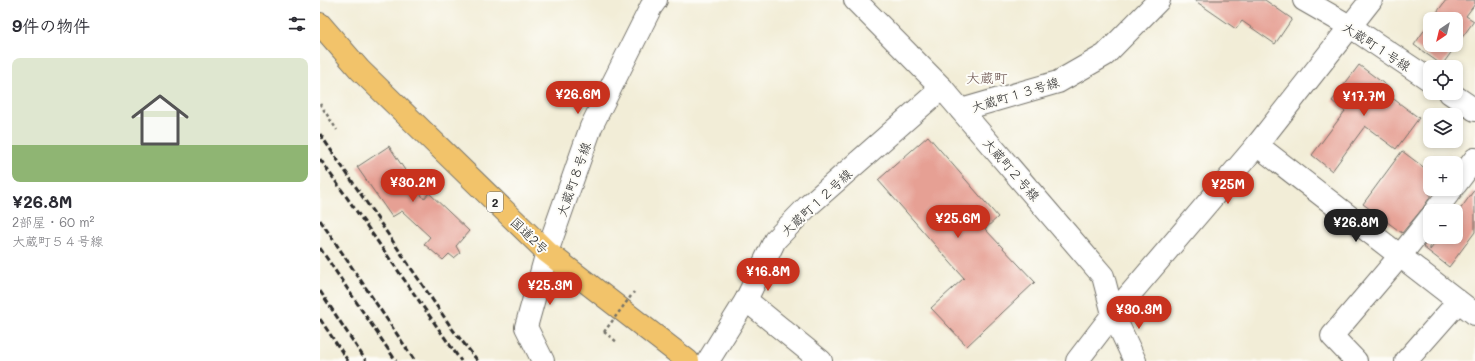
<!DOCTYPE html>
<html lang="ja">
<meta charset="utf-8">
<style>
body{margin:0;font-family:Mali,"Klee One",sans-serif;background:#f7f7f7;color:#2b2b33;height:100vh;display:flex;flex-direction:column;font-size:15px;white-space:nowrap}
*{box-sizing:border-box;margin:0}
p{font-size:13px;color:#7c7c81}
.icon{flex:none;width:22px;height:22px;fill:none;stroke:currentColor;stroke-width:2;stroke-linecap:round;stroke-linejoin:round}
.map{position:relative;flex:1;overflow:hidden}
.panel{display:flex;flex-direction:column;background:#fff;width:320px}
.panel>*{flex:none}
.needle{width:26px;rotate:215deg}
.tools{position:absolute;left:1103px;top:12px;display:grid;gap:8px}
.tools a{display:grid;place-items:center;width:40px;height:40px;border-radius:8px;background:#fff;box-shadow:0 2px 6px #0003;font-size:20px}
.price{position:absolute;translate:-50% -34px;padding:0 9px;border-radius:14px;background:#c8321e;color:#fff;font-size:13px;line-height:26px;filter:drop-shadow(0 1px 2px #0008)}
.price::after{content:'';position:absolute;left:50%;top:24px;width:12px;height:9px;margin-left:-6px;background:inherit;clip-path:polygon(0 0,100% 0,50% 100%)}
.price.selected{background:#222;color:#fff}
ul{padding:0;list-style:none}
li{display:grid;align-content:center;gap:8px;height:212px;padding:0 12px}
li span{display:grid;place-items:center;height:124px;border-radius:8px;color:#555}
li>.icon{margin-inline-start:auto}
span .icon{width:72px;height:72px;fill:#fffc;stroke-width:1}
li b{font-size:17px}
h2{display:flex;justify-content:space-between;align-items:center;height:48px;padding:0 12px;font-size:17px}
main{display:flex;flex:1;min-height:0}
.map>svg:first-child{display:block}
</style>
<main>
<section class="panel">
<h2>9件の物件<svg class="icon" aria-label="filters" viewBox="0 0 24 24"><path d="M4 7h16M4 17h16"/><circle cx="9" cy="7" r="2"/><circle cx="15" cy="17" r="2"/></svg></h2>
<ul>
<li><span style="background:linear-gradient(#dfe7d0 70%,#8fb573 0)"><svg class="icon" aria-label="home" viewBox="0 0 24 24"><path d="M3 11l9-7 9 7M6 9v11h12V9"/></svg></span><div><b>¥26.8M</b><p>2部屋 · 60 m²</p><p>大蔵町５４号線</p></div></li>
</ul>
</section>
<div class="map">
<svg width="1155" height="361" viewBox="0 0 1155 361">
<rect width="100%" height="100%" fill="#fdfcf7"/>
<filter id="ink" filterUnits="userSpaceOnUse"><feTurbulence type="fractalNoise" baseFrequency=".025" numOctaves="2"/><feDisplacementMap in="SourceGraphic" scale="8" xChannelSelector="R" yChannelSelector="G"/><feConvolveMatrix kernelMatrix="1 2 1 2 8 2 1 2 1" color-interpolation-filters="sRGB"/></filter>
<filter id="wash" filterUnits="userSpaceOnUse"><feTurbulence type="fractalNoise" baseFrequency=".012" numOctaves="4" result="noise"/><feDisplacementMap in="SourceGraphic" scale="16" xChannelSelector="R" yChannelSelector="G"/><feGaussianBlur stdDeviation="0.9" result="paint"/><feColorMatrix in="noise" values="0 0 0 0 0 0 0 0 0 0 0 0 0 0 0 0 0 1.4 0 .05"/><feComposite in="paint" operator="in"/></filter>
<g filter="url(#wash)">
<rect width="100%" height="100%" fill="#f2edd7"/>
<g id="blocks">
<g fill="#e6a094">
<path d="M874 0H945L972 19 955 44 922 21 916 29Z"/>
<path d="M1126 0H1155V4L1146 16 1154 21 1122 65 1094 45 1110 22V45H1136V19H1112Z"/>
<path d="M1039 65 1071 89 1067 94 1099 118 1076 149 1045 126 1012 171 992 155 1025 111 1012 101Z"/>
<path d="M608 136 678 217 665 229 715 282 647 346 611 308 644 278 558 180Z"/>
<path d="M69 146 104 199 109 193 149 231 136 246 140 253 134 258 129 254 123 260 104 244 110 237 82 211 72 217 37 167Z"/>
<path d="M1082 151 1110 172V197L1103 208 1082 233 1043 204Z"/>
<path d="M1155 189V232L1129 267 1103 247 1110 238V250L1120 237H1136V215Z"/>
</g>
</g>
</g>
<g filter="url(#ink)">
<use href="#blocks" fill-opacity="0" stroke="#716f67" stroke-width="1"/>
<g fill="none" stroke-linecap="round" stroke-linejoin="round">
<defs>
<g id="minor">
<path d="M535 0 622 88 783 276 793 314 815 361"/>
<path d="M984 0 1031 27 1110 80"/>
<path d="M1130 93 1155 110"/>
<path d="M641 110 738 82 785 55 839 0"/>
<path d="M937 145 1155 314"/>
<path d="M1136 184 1155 159"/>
<path d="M1115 211 1132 189"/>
<path d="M426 300 501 361"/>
<path d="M223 361 206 327 227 252 271 127 331 7 336 0"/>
<path d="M388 361 426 300 455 240 488 206 622 88"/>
<path d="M757 361 793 314 937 145 1051 0"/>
<path d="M1036 361 1012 336 1080 256 1110 218"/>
<path d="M1086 361 1138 302"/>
</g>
<path id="highway" d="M0 24 40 70 227 252 368 361"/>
</defs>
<use href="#minor" stroke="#716f67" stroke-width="24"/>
<use href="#highway" stroke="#716f67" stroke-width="24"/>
<g stroke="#716f67" stroke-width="2.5" stroke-dasharray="3 3" stroke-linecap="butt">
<path d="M0 104 17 130"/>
<path d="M284 332 297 342"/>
</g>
<use href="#minor" stroke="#fff" stroke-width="22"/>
<use href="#highway" stroke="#f2c36a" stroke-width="22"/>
<g stroke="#2b2b2b" stroke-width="3" stroke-dasharray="6 3" stroke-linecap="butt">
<path d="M0 134 133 330 158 361"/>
<path d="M0 159 141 361"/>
<path d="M0 220 95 361"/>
<path d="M0 248 76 361"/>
<path d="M0 291 46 361"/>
<path d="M0 319 28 361"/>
</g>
<path stroke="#716f67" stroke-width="2.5" stroke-dasharray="3 3" stroke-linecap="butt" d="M284 332 314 292"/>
</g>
</g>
<g text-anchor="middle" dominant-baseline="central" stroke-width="4" stroke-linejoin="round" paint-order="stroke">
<rect fill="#fdfcf7" stroke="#6a6a68" stroke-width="1" x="167" y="192" width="16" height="20" rx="3"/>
<g font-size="12" font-weight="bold" fill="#2b2b2b">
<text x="175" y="202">2</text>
</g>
<g font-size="13" fill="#2b2b2b" stroke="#fdfcf7">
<text transform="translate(1057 46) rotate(33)">大蔵町１号線</text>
<text transform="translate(695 94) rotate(-17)">大蔵町１３号線</text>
<text transform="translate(692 169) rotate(49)">大蔵町２号線</text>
<text transform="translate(253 179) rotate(-71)">大蔵町８号線</text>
<text transform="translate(496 202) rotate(-43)">大蔵町１２号線</text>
<text transform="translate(210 235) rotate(44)">国道2号</text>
</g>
<g font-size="14" fill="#6c5450" stroke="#fdfcf7">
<text x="667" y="77">大蔵町</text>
</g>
</g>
</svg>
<div class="tools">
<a><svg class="needle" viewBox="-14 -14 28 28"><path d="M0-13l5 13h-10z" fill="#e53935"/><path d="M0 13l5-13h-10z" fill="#7c7c81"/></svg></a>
<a><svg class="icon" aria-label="locate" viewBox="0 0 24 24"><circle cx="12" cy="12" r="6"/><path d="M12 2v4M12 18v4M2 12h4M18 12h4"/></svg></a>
<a><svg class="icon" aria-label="layers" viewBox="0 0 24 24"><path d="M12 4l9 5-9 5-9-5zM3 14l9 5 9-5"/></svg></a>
<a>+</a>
<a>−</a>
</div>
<b class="price" style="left:258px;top:115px">¥26.6M</b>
<b class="price" style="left:1044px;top:117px">¥17.7M</b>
<b class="price" style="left:93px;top:203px">¥30.2M</b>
<b class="price" style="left:908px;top:205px">¥25M</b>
<b class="price" style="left:638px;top:239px">¥25.6M</b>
<b class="price selected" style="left:1036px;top:243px">¥26.8M</b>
<b class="price" style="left:448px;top:292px">¥16.8M</b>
<b class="price" style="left:230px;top:306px">¥25.3M</b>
<b class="price" style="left:819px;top:330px">¥30.3M</b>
</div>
</main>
